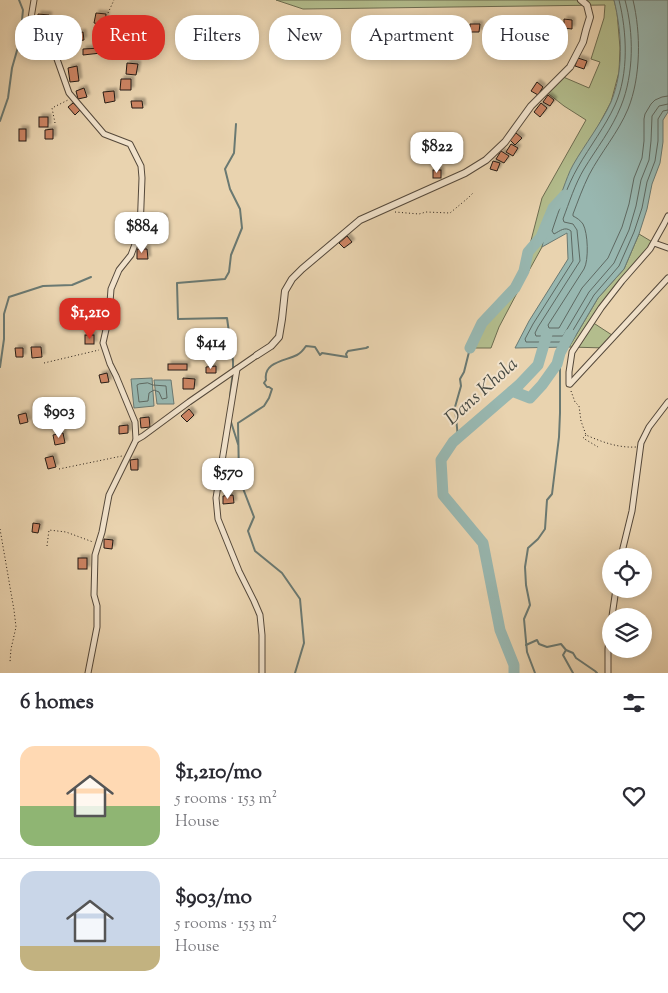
<!DOCTYPE html>
<meta charset="utf-8">
<style>
body{margin:0;font-family:"Sorts Mill Goudy",serif;background:#f2f2f3;color:#2b2b33;height:100vh;display:flex;flex-direction:column;font-size:19px;white-space:nowrap}
*{box-sizing:border-box;margin:0}
p{font-size:16px;color:#7c7c81}
.icon{flex:none;width:28px;height:28px;fill:none;stroke:currentColor;stroke-width:2;stroke-linecap:round;stroke-linejoin:round}
.map{position:relative;height:673px;overflow:hidden}
.side{display:flex;flex-direction:column;background:#fff;flex:1}
.side>*{flex:none}
.top-card{position:absolute;left:15px;top:15px;width:639px;height:45px;display:flex;gap:10px}
.tools{position:absolute;left:602px;top:548px;display:grid;gap:10px}
.tools a{display:grid;place-items:center;width:50px;height:50px;border-radius:50%;background:#fff;box-shadow:0 2px 8px #0003;font-size:25px}
.price{position:absolute;translate:-50% -42px;padding:0 11px;border-radius:10px;background:#fff;color:#222;font-size:16px;line-height:32px;filter:drop-shadow(0 1px 2px #0008)}
.price::after{content:'';position:absolute;left:50%;top:30px;width:15px;height:11px;margin-left:-8px;background:inherit;clip-path:polygon(0 0,100% 0,50% 100%)}
.price.current{background:#d93025;color:#fff}
ul{padding:0;list-style:none}
li{display:flex;align-items:center;gap:15px;height:125px;padding:0 20px}
li+li{border-top:1px solid #e1e1e2}
li span{display:grid;place-items:center;flex:none;width:140px;height:100px;border-radius:15px;color:#555}
li>.icon{margin-inline-start:auto}
span .icon{width:60px;height:60px;fill:#fffc;stroke-width:1}
li b{font-size:21px}
h2{display:flex;justify-content:space-between;align-items:center;height:60px;padding:0 20px;font-size:21px}
.pill{padding:0 18px;border-radius:20px;background:#fff;box-shadow:0 2px 8px #0003;font-size:18px;line-height:45px}
.pill.current{background:#d93025;color:#fff}
.map>svg:first-child{display:block}
</style>
<div class="map">
<svg width="668" height="673" viewBox="0 0 668 673">
<defs>
<filter id="shadow"><feDropShadow dx="3" dy="-3" stdDeviation="1" flood-color="#0004"/></filter>
</defs>
<rect width="100%" height="100%" fill="#e9d3af"/>
<filter id="stains"><feTurbulence type="fractalNoise" baseFrequency=".004" numOctaves="4"/><feColorMatrix values="0 0 0 0 .2 0 0 0 0 .09 0 0 0 0 .02 0 0 0 .5 -.17"/></filter>
<radialGradient id="worn" r=".72"><stop offset=".6" stop-color="#630" stop-opacity="0"/><stop offset="1" stop-color="#630" stop-opacity=".3"/></radialGradient>
<g fill="#b3bd8d" stroke="#6c6c50">
<path d="M276 0H614L617 12 620 48 619 72 611 102 555 207 545 237 542 247 526 276 499 327 491 348H470L482 323 515 288 524 271 528 252 542 198 586 120 564 106 545 91 561 76 589 88 600 62 591 59 604 18 605 5 303 9Z"/>
<path d="M639 234 654 243 592 322 615 337 606 348 569 347 598 298 624 269Z"/>
</g>
<g fill="#98b7b0" stroke="#6a7972">
<path d="M614 0H668V112L663 120V142L660 163 652 184 647 209 639 234 624 269 598 298 569 347 515 348 529 321 568 259 567 233 542 247C546 227 555 208 563 189 566 181 569 172 573 165 585 144 601 124 611 102 624 70 622 33 614 0Z"/>
<path d="M152 378 154 406 134 408 131 379Z"/>
<path d="M154 380H171L174 404H157Z"/>
</g>
<g fill="none" stroke-linecap="round" stroke-linejoin="round">
<g stroke="#5e6962" stroke-width="1">
<path d="M619 0C627 32 629 74 615 105 605 127 590 146 578 167 567 186 559 210 552 231L554 234C560 231 565 226 571 231L573 261 533 324 525 339 526 342H566L594 295 619 266 634 232 642 208 647 182 655 161 658 141V119L663 111 668 110"/>
<path d="M625 0C634 33 634 74 621 106 612 129 596 149 584 169 575 184 569 203 563 219L564 222 573 224 577 230 580 261 538 327 535 333 536 336H563L589 292 614 263 629 230 636 206 641 180 649 160 651 141 652 116 659 106 668 104"/>
<path d="M633 0C641 33 641 77 628 109 618 133 601 152 589 175 583 187 578 201 573 214V216C577 218 580 220 583 224 588 233 589 260 584 269L548 325 549 328H559L582 288 608 258 622 227 629 204 634 178 642 158 644 141V119L645 114 651 104 655 100 662 97 668 96"/>
<path d="M148 383 153 385 166 386 167 398 162 399 159 392 154 390 149 393 148 401 139 402 137 385 139 384Z"/>
</g>
<g stroke="#6a7972" stroke-width="2">
<path d="M0 121 8 98 12 68 20 40 23 10 19 0"/>
<path d="M0 367 4 339V314L9 297 43 286 72 285 91 277"/>
<path d="M230 396 233 371V361L227 318 178 319 177 283 225 279 229 272 231 255 242 228 240 209 230 189 225 169 234 153 236 124"/>
<path d="M231 422 238 444"/>
<path d="M458 438 455 407 461 386 460 379 464 372 470 348"/>
<path d="M526 645 537 640 539 644 547 647 561 644 566 650 563 655 573 673"/>
<path d="M566 650 573 653 576 658 595 671 597 673"/>
<path d="M295 673 304 643 300 599 282 573 255 551 248 531 254 517 239 478 238 423 264 406 269 398 272 389 269 387H267L264 383 266 380C263 362 285 361 297 355 301 353 304 349 306 346L315 347 320 355 322 353 347 357 346 354 348 351 366 348 368 347"/>
<path d="M535 673 527 652 524 619 530 605 526 585 525 567 528 548 538 539 545 529 547 500 552 494 559 437 560 413V353"/>
</g>
<g stroke="#98b7b0" stroke-width="11">
<path d="M470 348 482 323 515 288 524 271 528 252 541 237 553 208 565 195"/>
<path d="M512 391 530 398 542 385 557 364 560 353 570 334"/>
<path d="M514 673V665L500 630 483 543 443 495 441 460 453 442 519 385 538 365 547 334"/>
</g>
</g>
<g fill="#cc8463" stroke="#241b14" filter="url(#shadow)">
<path d="M96 13 106 14 105 25 94 23Z"/>
<path d="M38 14 49 15 47 26 37 25Z"/>
<path d="M564 19 572 20V29L564 28Z"/>
<path d="M409 20H424L423 29 408 28Z"/>
<rect x="488" y="22" width="11" height="7"/>
<path d="M470 24H480L479 32H470Z"/>
<path d="M83 32 84 40 69 42 68 35Z"/>
<path d="M110 36 111 52H102L101 37Z"/>
<path d="M62 43 64 56 59 58 56 44Z"/>
<path d="M101 48V53L83 55V49Z"/>
<path d="M578 58 587 61 584 69 575 66Z"/>
<path d="M127 63 138 64 136 75 126 74Z"/>
<path d="M77 66 79 81 70 82 68 68Z"/>
<path d="M121 79H131V90H120Z"/>
<path d="M537 82 543 87 538 95 531 91Z"/>
<path d="M84 88 87 97 78 99 76 91Z"/>
<path d="M114 91 115 101 105 103 103 92Z"/>
<path d="M548 95 554 100 550 106 543 102Z"/>
<path d="M131 101H142L143 108H132Z"/>
<path d="M73 103 80 110 75 115 68 107Z"/>
<path d="M541 103 547 108 540 117 534 112Z"/>
<rect x="39" y="117" width="9" height="10"/>
<rect x="19" y="129" width="7" height="12"/>
<path d="M53 129V139H45V130Z"/>
<path d="M516 133 522 138 515 145 510 140Z"/>
<path d="M511 144 518 148 513 156 506 152Z"/>
<path d="M501 151 509 156 504 163 496 159Z"/>
<path d="M493 161 500 163 497 171 490 169Z"/>
<rect x="433" y="170" width="8" height="8"/>
<path d="M147 216 164 217V224H156V234H146Z"/>
<path d="M347 236 352 242 344 248 339 243Z"/>
<path d="M137 249H147L148 259H137Z"/>
<rect x="89" y="304" width="9" height="9"/>
<rect x="85" y="335" width="9" height="9"/>
<path d="M31 347H41L42 357 32 358Z"/>
<path d="M15 348H23V357H16Z"/>
<rect x="168" y="364" width="19" height="6"/>
<path d="M216 366V373H206V367Z"/>
<path d="M107 373 109 382 101 383 99 375Z"/>
<path d="M183 378 195 379 194 389H183Z"/>
<path d="M189 409 194 415 187 422 181 416Z"/>
<path d="M26 413 28 422 20 424 18 415Z"/>
<path d="M149 417 150 427 141 428 140 418Z"/>
<path d="M128 425V433L119 434V426Z"/>
<path d="M63 433 65 443 55 445 53 435Z"/>
<path d="M53 456 56 467 48 469 45 458Z"/>
<path d="M138 459V470H131L130 460Z"/>
<path d="M233 495 234 503 223 504V496Z"/>
<path d="M33 523 40 524 38 533 32 532Z"/>
<path d="M104 539 113 540 112 549 104 548Z"/>
<rect x="78" y="558" width="9" height="11"/>
</g>
<g fill="none" stroke-linecap="round" stroke-linejoin="round">
<defs>
<g id="minor">
<path d="M34 0 31 18 52 45 69 93 104 134 130 144 141 166 142 178 140 231 131 255 119 270 111 289 109 316 103 343 110 364 116 376 135 422 136 440"/>
<path d="M654 243 668 248"/>
<path d="M237 369 216 498 218 519 239 571 254 601 260 615 262 635V673"/>
<path d="M569 384V372L572 352 601 308 622 281 650 249 664 224 668 216"/>
<path d="M570 384 668 278"/>
<path d="M621 556 632 511 641 443 649 427 668 402"/>
<path d="M612 616 616 589"/>
<path d="M88 673 97 627V606L94 595 95 555 102 532 109 495 136 440 143 436 189 402 257 355"/>
<path d="M608 673V649L611 623"/>
</g>
<path id="tertiary" d="M257 355 271 346 279 337 282 319 285 291 292 279 302 269 360 220 465 173 486 160 505 142 531 106 570 67 583 42 586 30 590 17 587 5 581 0"/>
</defs>
<use href="#minor" stroke="#55493b" stroke-width="7"/>
<use href="#tertiary" stroke="#55493b" stroke-width="8"/>
<g stroke="#241b14" stroke-width="1" stroke-dasharray="1 2.5" stroke-linecap="butt">
<path d="M108 13 114 0"/>
<path d="M55 123 52 108 68 100"/>
<path d="M395 212 419 214 426 212 450 213 468 198 473 193"/>
<path d="M44 363 99 350"/>
<path d="M571 391 575 402 579 406 581 421 586 435C602 442 618 448 636 447"/>
<path d="M586 435 583 438 598 447"/>
<path d="M59 469 122 456"/>
<path d="M0 529 14 610 16 627 11 649 10 662"/>
<path d="M47 546 49 530 66 532 93 542"/>
</g>
<use href="#minor" stroke="#f1e2cb" stroke-width="5"/>
<use href="#tertiary" stroke="#f1e2cb" stroke-width="6"/>
</g>
<g text-anchor="middle" dominant-baseline="central" stroke-width="4" stroke-linejoin="round" paint-order="stroke">
<g font-size="19" font-style="italic" fill="#474a43" stroke="#f1e2cb">
<text transform="translate(482 392) rotate(-42)">Dans Khola</text>
</g>
</g>
<rect width="100%" height="100%" filter="url(#stains)"/>
<rect width="100%" height="100%" fill="url(#worn)"/>
</svg>
<div class="tools">
<a><svg class="icon" aria-label="locate" viewBox="0 0 24 24"><circle cx="12" cy="12" r="6"/><path d="M12 2v4M12 18v4M2 12h4M18 12h4"/></svg></a>
<a><svg class="icon" aria-label="layers" viewBox="0 0 24 24"><path d="M12 4l9 5-9 5-9-5zM3 14l9 5 9-5"/></svg></a>
</div>
<b class="price" style="left:437px;top:174px">$822</b>
<b class="price" style="left:142px;top:254px">$884</b>
<b class="price current" style="left:90px;top:340px">$1,210</b>
<b class="price" style="left:211px;top:370px">$414</b>
<b class="price" style="left:59px;top:439px">$903</b>
<b class="price" style="left:228px;top:500px">$570</b>
<div class="top-card">
<a class="pill">Buy</a>
<a class="pill current">Rent</a>
<a class="pill">Filters</a>
<a class="pill">New</a>
<a class="pill">Apartment</a>
<a class="pill">House</a>
</div>
</div>
<section class="side">
<h2>6 homes<svg class="icon" aria-label="filters" viewBox="0 0 24 24"><path d="M4 7h16M4 17h16"/><circle cx="9" cy="7" r="2"/><circle cx="15" cy="17" r="2"/></svg></h2>
<ul>
<li><span style="background:linear-gradient(#ffd9b3 60%,#8fb573 0)"><svg class="icon" aria-label="home" viewBox="0 0 24 24"><path d="M3 11l9-7 9 7M6 9v11h12V9"/></svg></span><div><b>$1,210/mo</b><p>5 rooms · 153 m²</p><p>House</p></div><svg class="icon" aria-label="heart" viewBox="0 0 24 24"><path d="M12 20l-8-8c-3-5 5-10 8-4 3-6 11-1 8 4z"/></svg></li>
<li><span style="background:linear-gradient(#c9d6e8 75%,#c2b280 0)"><svg class="icon" aria-label="home" viewBox="0 0 24 24"><path d="M3 11l9-7 9 7M6 9v11h12V9"/></svg></span><div><b>$903/mo</b><p>5 rooms · 153 m²</p><p>House</p></div><svg class="icon" aria-label="heart" viewBox="0 0 24 24"><path d="M12 20l-8-8c-3-5 5-10 8-4 3-6 11-1 8 4z"/></svg></li>
</ul>
</section>
